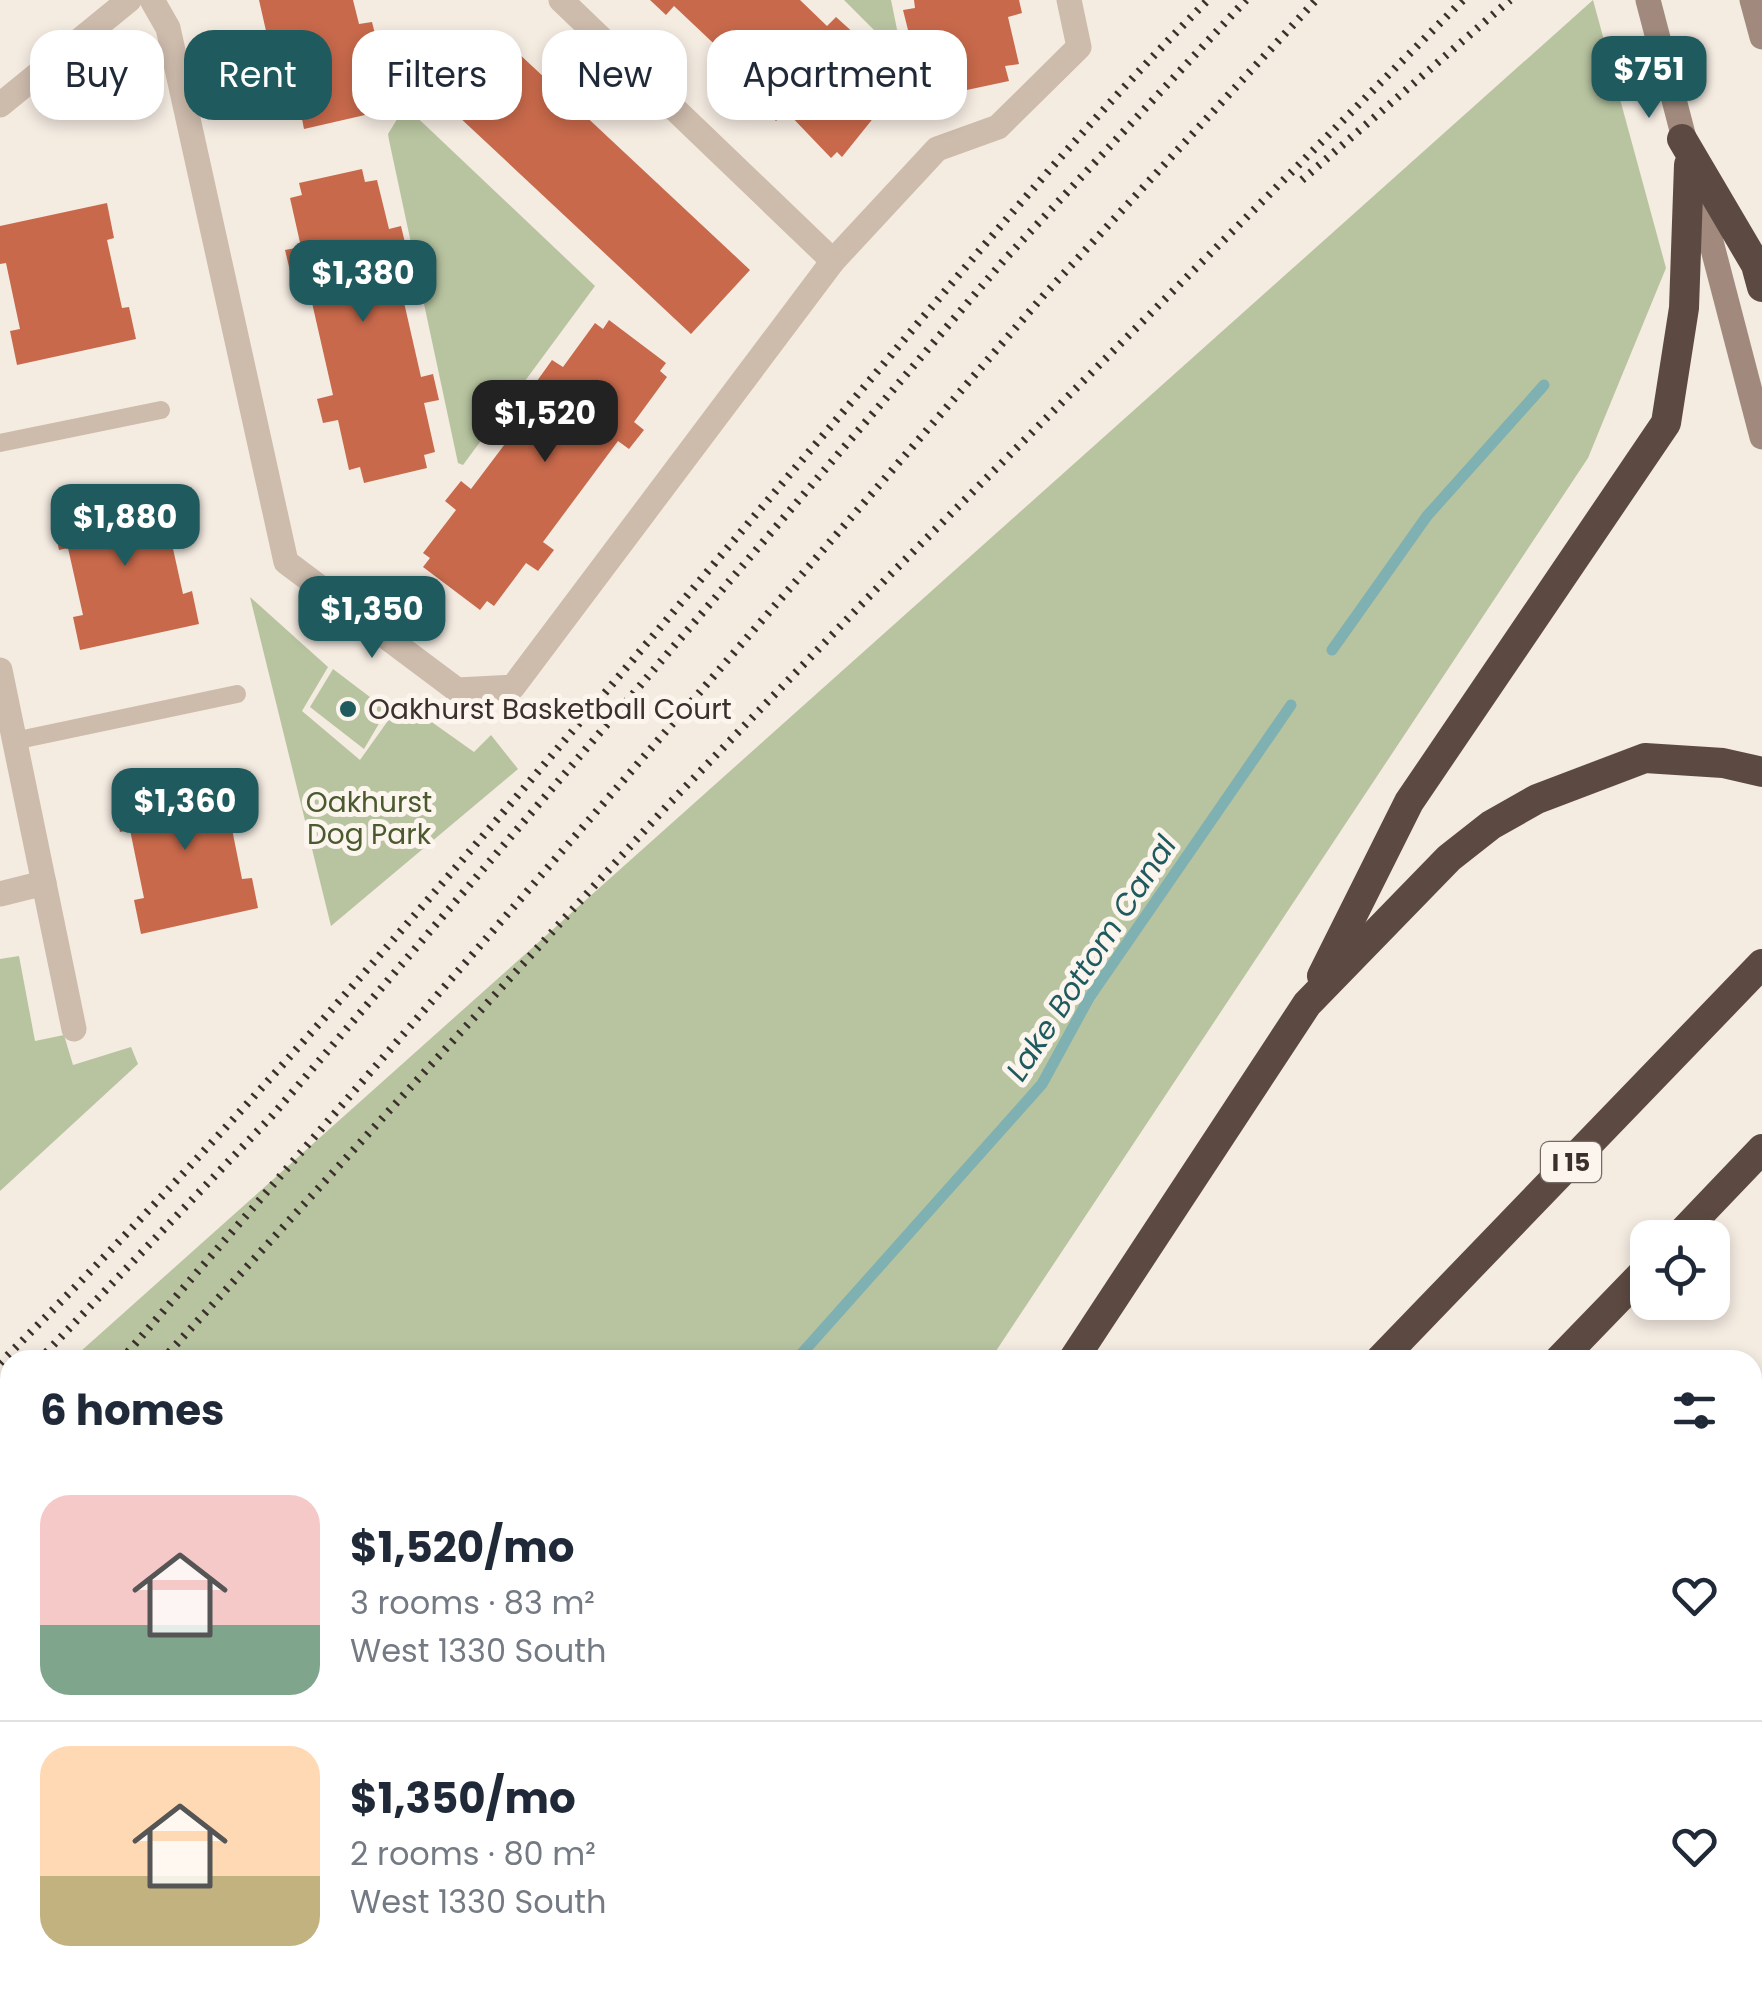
<!DOCTYPE html>
<meta charset="utf-8">
<style>
body{margin:0;font-family:Poppins,sans-serif;background:#f2f2f3;color:#1f2937;height:100vh;display:flex;flex-direction:column;font-size:38px;white-space:nowrap}
*{box-sizing:border-box;margin:0}
p{font-size:32px;color:#747a83}
.icon{flex:none;width:55px;height:55px;fill:none;stroke:currentColor;stroke-width:2;stroke-linecap:round;stroke-linejoin:round}
.map{position:relative;flex:1;overflow:hidden}
.side{position:absolute;left:0px;top:1350px;width:1762px;height:642px;display:flex;flex-direction:column;background:#fff;border-radius:30px 30px 0 0;box-shadow:0 5px 15px #0003}
.side>*{flex:none}
.banner{position:absolute;left:30px;top:30px;width:1000px;height:90px;display:flex;gap:20px}
.tools{position:absolute;left:1630px;top:1220px;display:grid;gap:20px}
.tools a{display:grid;place-items:center;width:100px;height:100px;border-radius:20px;background:#fff;box-shadow:0 5px 15px #0003;font-size:50px}
.price{position:absolute;translate:-50% -85px;padding:0 22px;border-radius:20px;background:#1f5a5e;color:#fff;font-size:32px;line-height:65px;filter:drop-shadow(0 2px 5px #0008)}
.price::after{content:'';position:absolute;left:50%;top:60px;width:30px;height:22px;margin-left:-15px;background:inherit;clip-path:polygon(0 0,100% 0,50% 100%)}
.price.current{background:#222;color:#fff}
ul{padding:0;list-style:none}
li{display:flex;align-items:center;gap:30px;height:250px;padding:0 40px}
li+li{border-top:2px solid #e0e1e3}
li span{display:grid;place-items:center;flex:none;width:280px;height:200px;border-radius:30px;color:#555}
li>.icon{margin-inline-start:auto}
span .icon{width:120px;height:120px;fill:#fffc;stroke-width:1}
li b{font-size:42px}
h2{display:flex;justify-content:space-between;align-items:center;height:120px;padding:0 40px;font-size:42px}
.chip{padding:0 35px;border-radius:30px;background:#fff;box-shadow:0 5px 15px #0003;font-size:35px;line-height:90px}
.chip.current{background:#1f5a5e;color:#fff}
.map>svg:first-child{display:block}
</style>
<div class="map">
<svg width="1762" height="1992" viewBox="0 0 1762 1992">
<rect width="100%" height="100%" fill="#f4ebe1"/>
<g fill="#b8c4a0">
<path d="M844 0H891L903 59Z"/>
<path d="M1593 0 1666 268 1588 458 990 1360H71Z"/>
<path d="M405 106 595 286 463 465 458 463 389 140 388 134Z"/>
<path d="M250 597 328 667 302 711 360 760 402 701 474 752 491 735 518 769 331 926Z"/>
<path d="M333 669 387 710 364 749 310 707Z"/>
<path d="M19 956 35 1041 64 1035 73 1065 131 1047 138 1064 0 1191V959Z"/>
<path d="M10 1415V1982L587 1983 582 1992H0V1424Z"/>
<path d="M1762 1684V1818L1753 1822V1690Z"/>
<path d="M1265 1983V1982L1381 1983 1362 1992H1249Z"/>
</g>
<g fill="none" stroke-linecap="round" stroke-linejoin="round">
<g stroke="#7fb0b2" stroke-width="11">
<path d="M1332 650 1427 516 1544 385"/>
<path d="M796 1360 1042 1084 1089 998 1291 705"/>
<path d="M234 1992 243 1982"/>
</g>
</g>
<g fill="#c8694b">
<path d="M259 0H353L359 24 372 22 378 46 364 50 375 100 363 103 365 115 304 129 301 114 287 117 276 70 264 73 258 47 269 44Z"/>
<path d="M650 0H800L827 26 836 17 856 35 847 45 897 89 892 96 897 101 879 120 875 116 842 157 837 152 831 158 786 111 776 121 755 101 765 92 674 6 666 15Z"/>
<path d="M914 0H1019L1022 13 1008 17 1019 64 1005 66 1009 81 948 94 945 81 933 84 922 35 910 38 903 10 915 8Z"/>
<path d="M516 51 750 270 691 334 457 115Z"/>
<path d="M362 169 365 182 377 180 389 229 401 226 407 251 393 254 421 377 433 374 439 400 424 403 435 452 424 455 427 468 364 483 360 467 349 470 338 420 323 423 317 399 333 395 305 272 291 275 285 250 301 247 290 198 302 195 299 183Z"/>
<path d="M107 203 114 238 107 240 122 308 129 307 136 339 17 365 10 331 20 329 6 263 0 264V226Z"/>
<path d="M609 320 666 363 660 371 667 377 634 422 644 430 629 449 618 441 543 542 554 550 538 571 526 563 494 606 487 601 480 610 423 567 430 558 423 553 456 510 445 501 461 481 471 489 547 388 537 381 552 360 563 367 595 323 603 329Z"/>
<path d="M169 488 177 524 168 526 183 594 192 591 199 624 80 650 73 617 83 615 68 548 59 550 51 514Z"/>
<path d="M229 772 237 808 228 809 242 879 252 878 258 908 141 934 134 900 144 898 130 830 120 832 112 797Z"/>
</g>
<g fill="none" stroke-linecap="round" stroke-linejoin="round">
<g stroke="#cdbbac" stroke-width="18">
<path d="M0 443 161 410"/>
<path d="M14 741 237 694"/>
<path d="M1753 1987 1762 1985"/>
</g>
<g stroke="#cdbbac" stroke-width="25">
<path d="M152 0 168 28 286 562 457 690 513 687 833 261 937 149 998 127 1079 47 1069 0"/>
<path d="M561 0 833 261"/>
<path d="M0 105 129 0"/>
<path d="M0 670 74 1029"/>
<path d="M0 894 44 883"/>
</g>
<g stroke="#a18a7d" stroke-width="25">
<path d="M1648 0 1762 437"/>
<path d="M1752 0 1762 37"/>
</g>
<g stroke="#5c4a42" stroke-width="30">
<path d="M1682 139 1756 265 1762 287"/>
<path d="M1322 976 1409 802 1666 423 1684 308 1689 165"/>
<path d="M1677 1238 1762 1149"/>
<path d="M1073 1360 1307 1004 1449 858 1491 825 1537 799 1645 758 1723 763 1762 772"/>
<path d="M1380 1360 1762 964"/>
<path d="M1559 1360 1648 1268"/>
<path d="M1752 1499 1762 1485"/>
<path d="M1752 1638 1762 1632"/>
<path d="M634 1992 641 1982"/>
<path d="M771 1992 780 1982"/>
<path d="M950 1992 959 1982"/>
<path d="M1185 1992 1199 1982"/>
</g>
<g stroke="#3b302b" stroke-width="8" stroke-dasharray="2.5 8" stroke-linecap="butt">
<path d="M1302 180 1510 0"/>
<path d="M39 1360 272 1116 1005 259 1246 0"/>
<path d="M121 1360 1044 295 1316 0"/>
<path d="M162 1360 666 807 885 580 1463 0"/>
<path d="M0 1363C290 1075 549 757 814 446 943 295 1068 140 1208 0"/>
<path d="M0 1398 10 1389"/>
<path d="M0 1497 10 1485"/>
<path d="M0 1543 10 1532"/>
</g>
</g>
<circle fill="#1f5a5e" stroke="#fbf5ee" stroke-width="4" cx="348" cy="709" r="10"/>
<g text-anchor="middle" dominant-baseline="central" stroke-width="10" stroke-linejoin="round" paint-order="stroke">
<rect fill="#fbf5ee" stroke="#756b66" stroke-width="2.5" x="1541" y="1142" width="60" height="40" rx="8"/>
<g font-size="25" font-weight="bold" fill="#3b302b">
<text x="1571" y="1162">I 15</text>
</g>
<g font-size="28" fill="#3b302b" stroke="#fbf5ee" text-anchor="start">
<text x="368" y="709">Oakhurst Basketball Court</text>
</g>
<g font-size="28" fill="#4a5a2e" stroke="#fbf5ee">
<text x="369" y="802">Oakhurst<tspan x="369" dy="32">Dog Park</tspan></text>
</g>
<g font-size="30" font-style="italic" fill="#1f5a5e" stroke="#fbf5ee">
<text transform="translate(1091 958) rotate(-57)">Lake Bottom Canal</text>
</g>
</g>
</svg>
<div class="tools">
<a><svg class="icon" aria-label="locate" viewBox="0 0 24 24"><circle cx="12" cy="12" r="6"/><path d="M12 2v4M12 18v4M2 12h4M18 12h4"/></svg></a>
</div>
<b class="price" style="left:1649px;top:121px">$751</b>
<b class="price" style="left:363px;top:325px">$1,380</b>
<b class="price current" style="left:545px;top:465px">$1,520</b>
<b class="price" style="left:125px;top:569px">$1,880</b>
<b class="price" style="left:372px;top:661px">$1,350</b>
<b class="price" style="left:185px;top:853px">$1,360</b>
<div class="banner">
<a class="chip">Buy</a>
<a class="chip current">Rent</a>
<a class="chip">Filters</a>
<a class="chip">New</a>
<a class="chip">Apartment</a>
</div>
<section class="side">
<h2>6 homes<svg class="icon" aria-label="filters" viewBox="0 0 24 24"><path d="M4 7h16M4 17h16"/><circle cx="9" cy="7" r="2"/><circle cx="15" cy="17" r="2"/></svg></h2>
<ul>
<li><span style="background:linear-gradient(#f6c9c9 65%,#7fa58c 0)"><svg class="icon" aria-label="home" viewBox="0 0 24 24"><path d="M3 11l9-7 9 7M6 9v11h12V9"/></svg></span><div><b>$1,520/mo</b><p>3 rooms · 83 m²</p><p>West 1330 South</p></div><svg class="icon" aria-label="heart" viewBox="0 0 24 24"><path d="M12 20l-8-8c-3-5 5-10 8-4 3-6 11-1 8 4z"/></svg></li>
<li><span style="background:linear-gradient(#ffd9b3 65%,#c2b280 0)"><svg class="icon" aria-label="home" viewBox="0 0 24 24"><path d="M3 11l9-7 9 7M6 9v11h12V9"/></svg></span><div><b>$1,350/mo</b><p>2 rooms · 80 m²</p><p>West 1330 South</p></div><svg class="icon" aria-label="heart" viewBox="0 0 24 24"><path d="M12 20l-8-8c-3-5 5-10 8-4 3-6 11-1 8 4z"/></svg></li>
</ul>
</section>
</div>
